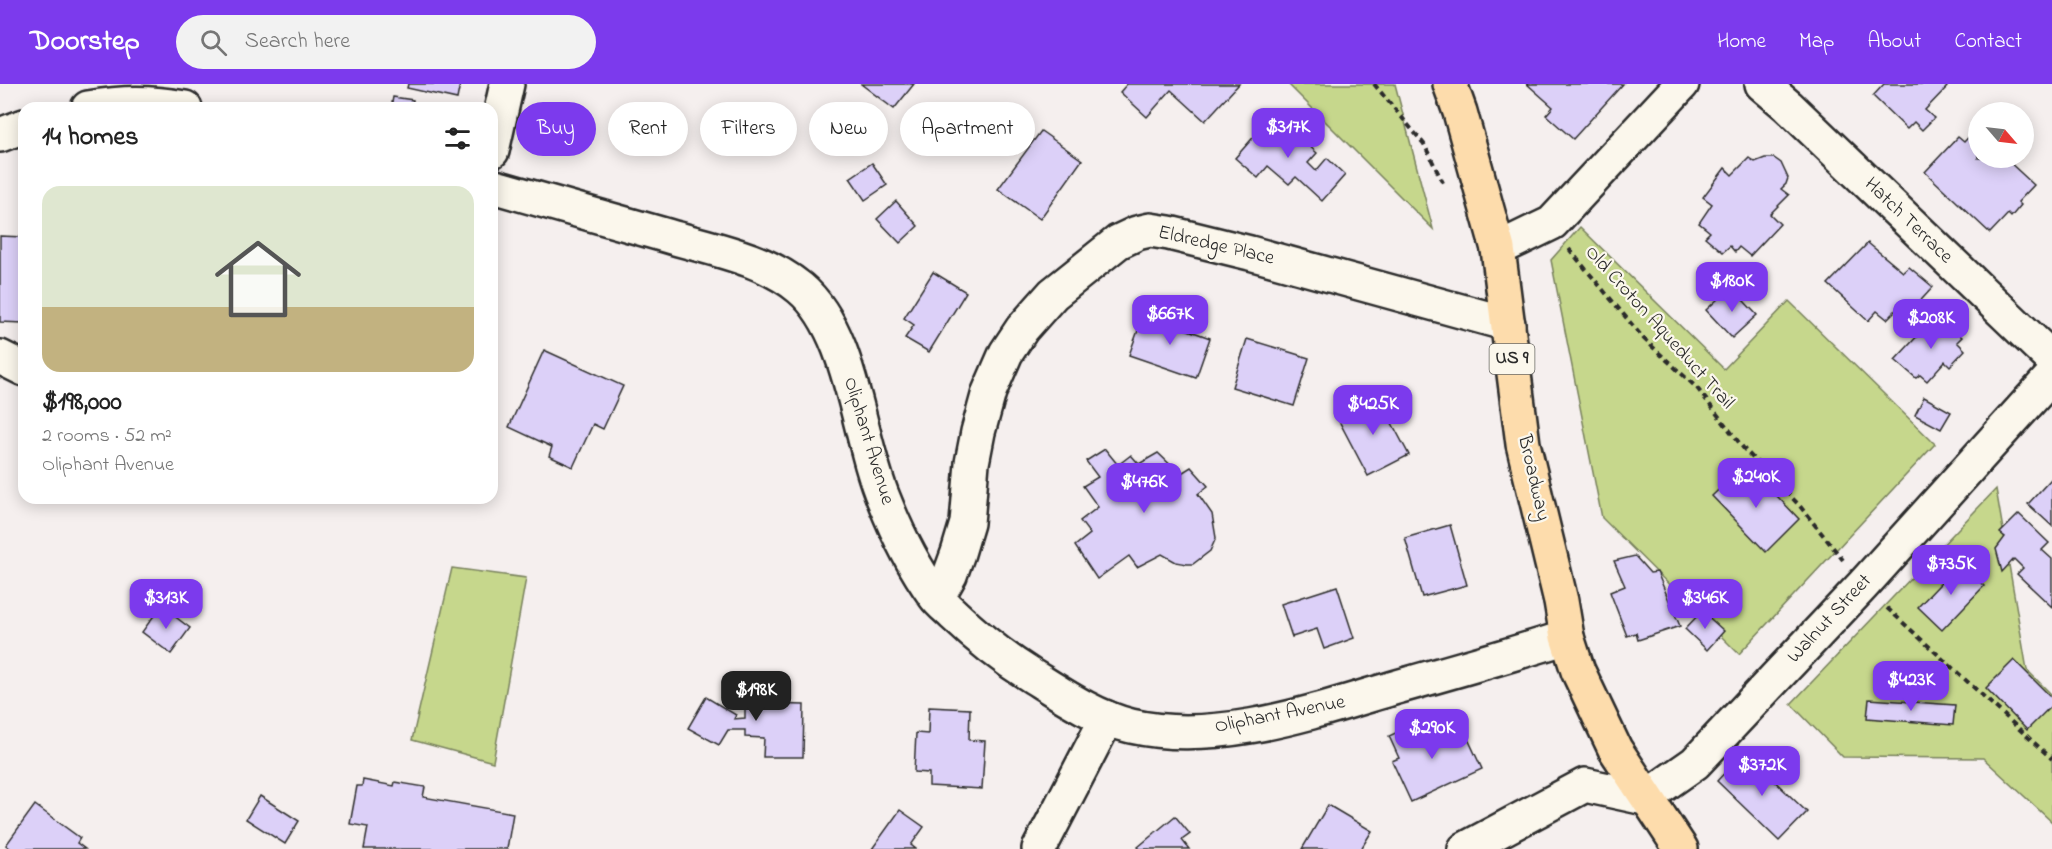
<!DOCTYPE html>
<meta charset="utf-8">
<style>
body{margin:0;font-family:"Indie Flower",sans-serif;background:#f2f2f2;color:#222;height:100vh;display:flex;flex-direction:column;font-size:22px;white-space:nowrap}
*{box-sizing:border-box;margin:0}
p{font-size:20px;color:#767676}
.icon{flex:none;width:33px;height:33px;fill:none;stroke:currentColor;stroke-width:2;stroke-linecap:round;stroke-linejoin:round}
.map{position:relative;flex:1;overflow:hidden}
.drawer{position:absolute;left:18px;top:18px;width:480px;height:402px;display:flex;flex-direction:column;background:#fff;border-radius:18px;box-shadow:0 3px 15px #0003}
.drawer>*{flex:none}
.banner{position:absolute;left:516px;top:18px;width:570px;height:54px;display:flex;gap:12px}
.needle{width:39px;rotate:118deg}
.controls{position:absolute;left:1968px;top:18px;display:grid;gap:12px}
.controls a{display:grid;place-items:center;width:66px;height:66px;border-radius:50%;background:#fff;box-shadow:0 3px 15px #0003;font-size:30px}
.price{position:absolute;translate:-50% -51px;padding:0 14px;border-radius:12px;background:#7c3aed;color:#fff;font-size:20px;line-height:39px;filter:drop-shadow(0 2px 3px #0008)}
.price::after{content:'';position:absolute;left:50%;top:36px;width:18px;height:14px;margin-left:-9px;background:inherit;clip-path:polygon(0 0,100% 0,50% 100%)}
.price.current{background:#222;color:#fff}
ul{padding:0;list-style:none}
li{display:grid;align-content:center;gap:12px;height:318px;padding:0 24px}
li span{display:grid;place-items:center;height:186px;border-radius:18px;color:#555}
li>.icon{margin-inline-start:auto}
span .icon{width:108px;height:108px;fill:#fffc;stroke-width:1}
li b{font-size:26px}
h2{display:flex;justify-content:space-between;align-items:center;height:72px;padding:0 24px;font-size:26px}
.tag{padding:0 21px;border-radius:27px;background:#fff;box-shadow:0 3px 15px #0003;font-size:21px;line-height:54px}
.tag.current{background:#7c3aed;color:#fff}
header{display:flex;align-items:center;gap:36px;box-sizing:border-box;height:84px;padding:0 30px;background:#7c3aed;color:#fff}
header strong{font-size:28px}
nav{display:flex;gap:33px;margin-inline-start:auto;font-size:21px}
.search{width:420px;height:54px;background:#f2f2f2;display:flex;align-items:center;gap:15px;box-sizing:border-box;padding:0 21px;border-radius:33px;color:#767676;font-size:22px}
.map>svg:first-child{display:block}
</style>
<header>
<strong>Doorstep</strong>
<div class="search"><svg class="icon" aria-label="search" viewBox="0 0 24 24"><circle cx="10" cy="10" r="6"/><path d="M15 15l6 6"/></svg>Search here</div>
<nav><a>Home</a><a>Map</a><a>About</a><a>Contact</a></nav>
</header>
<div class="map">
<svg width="2052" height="765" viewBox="0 0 2052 765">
<rect width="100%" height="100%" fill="#f5efee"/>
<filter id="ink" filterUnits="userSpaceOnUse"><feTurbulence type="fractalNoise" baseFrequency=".0167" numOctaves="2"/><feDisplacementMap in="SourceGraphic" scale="12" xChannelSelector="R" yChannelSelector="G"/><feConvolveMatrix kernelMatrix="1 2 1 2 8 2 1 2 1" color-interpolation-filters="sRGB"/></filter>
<g filter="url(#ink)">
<g fill="#c6d78c" stroke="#78815c" stroke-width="1.5">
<path d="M1288 0H1395L1433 145Z"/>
<path d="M1580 143 1724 285 1789 217 1935 360 1739 570 1602 434 1551 176Z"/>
<path d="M1996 405 2027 586 2052 611V738L1983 674 1843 673 1791 620Z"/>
<path d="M452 484 526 494 493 678 412 656Z"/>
</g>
<g fill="#dcd0f8" stroke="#2b2b2b" stroke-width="1.5">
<path d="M408 0H460L457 15 407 4Z"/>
<path d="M861 0H914L894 25Z"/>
<path d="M1127 0H1239L1205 37 1171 6 1147 33 1120 8Z"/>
<path d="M1527 0H1623L1573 55 1546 31 1553 23Z"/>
<path d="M1884 0H1944L1947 3 1925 26 1934 34 1922 46 1914 38 1907 45 1873 12Z"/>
<path d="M393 13 413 16 412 24H391Z"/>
<path d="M1274 30 1317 69 1308 79 1316 87 1327 74 1345 91 1322 117 1296 93 1289 100 1268 82 1258 94 1235 74Z"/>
<path d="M1977 44 1978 74H2009L2007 76 2034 101 2018 118 2021 121 2011 133 2008 130 1990 149 1925 88 1958 53 1964 58Z"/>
<path d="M1041 47 1082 76 1040 135 998 105Z"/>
<path d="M1749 74 1755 78 1765 74H1774L1781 79 1788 94 1786 100 1781 105 1789 111 1770 130 1780 140 1750 172 1739 163 1735 168 1730 162 1723 168 1705 153 1710 148 1699 139 1712 120 1703 113 1725 84 1732 91Z"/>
<path d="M872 79 887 101 865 116 850 94Z"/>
<path d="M896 117 918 142 900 159 877 135Z"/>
<path d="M0 152 24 153V239L0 238Z"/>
<path d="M1868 159 1903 188 1909 183 1933 203 1913 225 1904 218 1887 235 1877 227 1868 237 1828 200Z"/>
<path d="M933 188 966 208 929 268 905 254 914 241 904 234Z"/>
<path d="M1731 203 1757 231 1732 254 1706 226Z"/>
<path d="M1144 230 1210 254 1196 294 1129 271Z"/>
<path d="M1937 231 1962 253 1957 258 1965 266 1950 282 1945 277 1927 297 1920 291 1916 294 1895 276Z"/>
<path d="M1247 255 1309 274 1294 322 1232 303Z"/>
<path d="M544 266 623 302 603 345 593 340 573 383 549 372 552 363 509 343Z"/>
<path d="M1377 311 1409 371 1368 392 1337 333Z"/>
<path d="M1924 313 1951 328 1941 345 1915 331Z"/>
<path d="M1105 365 1118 381 1131 371 1139 380 1158 369 1180 390 1191 383 1208 402 1198 410 1212 430 1216 454 1210 467 1193 480H1187L1176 478 1162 470 1137 483 1129 472 1097 495 1075 462 1090 450 1080 437 1098 423 1083 402 1098 393 1086 377Z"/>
<path d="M1736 389 1745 399 1755 389 1799 435 1766 468 1712 412Z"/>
<path d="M2052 394V442L2028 420Z"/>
<path d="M2019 430 2049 459 2042 466 2052 475V523L2017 490 2023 484 2014 475 2002 488 1996 465 2005 453 2000 449Z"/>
<path d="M1450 441 1467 501 1422 513 1405 454Z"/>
<path d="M1635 472 1650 489 1657 488 1680 542 1638 556 1636 549 1627 552 1610 508 1625 502 1614 477Z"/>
<path d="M1960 479 1984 502 1942 546 1918 523Z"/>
<path d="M1337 502 1354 554 1324 565 1317 545 1292 553 1281 520Z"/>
<path d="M161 522 190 544 171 570 142 548Z"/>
<path d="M1702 527 1724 547 1707 566 1685 545Z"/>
<path d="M2014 576 2052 614V621L2027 646 1986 604Z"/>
<path d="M750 592 768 593 767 620 804 621 803 673H763L764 654 745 653V646H728L719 661 688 644 706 613 736 631 734 635 745 634V616H749Z"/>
<path d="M1869 615 1955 621 1953 641 1867 634Z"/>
<path d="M929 623 970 625 969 656 985 657 982 705 929 702V689L914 688 916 649 928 650Z"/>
<path d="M1419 638 1429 660 1463 644 1482 685 1411 718 1392 677 1399 674 1389 652Z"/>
<path d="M1744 668 1807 728 1779 757 1717 697Z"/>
<path d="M363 696 394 702 395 698 425 703 423 713 513 729 507 765H364L368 743 350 740 357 702H362Z"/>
<path d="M260 712 299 737 285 760 246 735Z"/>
<path d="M35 721 80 754 77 759 85 765H11L6 761Z"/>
<path d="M1328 721 1372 747 1361 765H1302Z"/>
<path d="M900 726 924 743 911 761 916 765H872Z"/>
<path d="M1175 732 1190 750 1182 756 1189 765H1140L1138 763Z"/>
</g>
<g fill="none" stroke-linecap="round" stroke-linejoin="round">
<defs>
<g id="minor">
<path d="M1762 0 1788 22 2052 275"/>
<path d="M88 24C123 18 150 18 185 24"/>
<path d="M0 51 24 42"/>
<path d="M492 67 507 0"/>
<path d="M492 102C551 119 610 135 668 152 712 165 764 174 800 204 853 248 857 353 884 416 897 449 914 483 935 512 940 519 948 525 954 531 977 553 1002 573 1029 590 1061 610 1094 633 1131 642 1218 662 1315 627 1397 603 1454 587 1511 571 1567 553"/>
<path d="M1498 165 1552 139 1682 0"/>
<path d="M0 273 24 285"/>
<path d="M937 514 950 491 958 469 967 439 972 379 978 348 989 308 1006 269 1022 245 1053 210 1118 158 1137 149 1150 146 1169 149 1250 169 1508 240"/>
<path d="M1039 765 1107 634"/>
<path d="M1465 765 1585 701 1645 714 1695 679 1863 501 2052 292"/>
</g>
<path id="major" d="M1450 0 1460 28 1498 165 1523 360 1561 517 1567 553 1578 587 1615 665 1681 765"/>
</defs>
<use href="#minor" stroke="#2b2b2b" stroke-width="38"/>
<use href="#major" stroke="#2b2b2b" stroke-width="38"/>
<g stroke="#2b2b2b" stroke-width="4" stroke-dasharray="6 4.5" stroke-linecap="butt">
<path d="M1374 0 1424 60 1445 103"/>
<path d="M1569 165 1644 255 1697 304 1744 365 1799 421 1843 476"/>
<path d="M1887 524 2052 675"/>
</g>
<use href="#minor" stroke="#fbf7ec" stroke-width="33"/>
<use href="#major" stroke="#fddcac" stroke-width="33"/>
</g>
</g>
<g text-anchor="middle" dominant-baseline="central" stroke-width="4.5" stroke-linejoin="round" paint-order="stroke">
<rect fill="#fbf7ec" stroke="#696865" stroke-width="1.5" x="1489.5" y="260" width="45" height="30" rx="4.5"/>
<g font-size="18" font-weight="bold" fill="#2b2b2b">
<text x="1512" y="275">US 9</text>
</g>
<g font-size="20" fill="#2b2b2b" stroke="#fbf7ec">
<text transform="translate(1908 137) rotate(44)">Hatch Terrace</text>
<text transform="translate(1216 162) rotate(13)">Eldredge Place</text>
<text transform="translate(1659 244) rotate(48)">Old Croton Aqueduct Trail</text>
<text transform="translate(868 357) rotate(73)">Oliphant Avenue</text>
<text transform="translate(1533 394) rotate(77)">Broadway</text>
<text transform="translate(1830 535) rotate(-47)">Walnut Street</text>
<text transform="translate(1280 631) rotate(-11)">Oliphant Avenue</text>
</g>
</g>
</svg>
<div class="controls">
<a><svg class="needle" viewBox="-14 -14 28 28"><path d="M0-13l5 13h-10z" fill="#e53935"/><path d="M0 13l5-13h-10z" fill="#767676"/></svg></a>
</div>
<b class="price" style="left:1288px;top:75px">$317K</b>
<b class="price" style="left:1732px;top:229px">$180K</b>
<b class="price" style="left:1170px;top:262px">$667K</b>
<b class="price" style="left:1931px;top:266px">$208K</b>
<b class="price" style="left:1373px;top:352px">$425K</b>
<b class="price" style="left:1756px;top:425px">$240K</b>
<b class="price" style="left:1144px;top:430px">$476K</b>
<b class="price" style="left:1951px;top:512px">$735K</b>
<b class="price" style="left:166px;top:546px">$313K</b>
<b class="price" style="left:1705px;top:546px">$346K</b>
<b class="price" style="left:1911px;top:628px">$423K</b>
<b class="price current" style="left:756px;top:638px">$198K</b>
<b class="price" style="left:1432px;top:676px">$290K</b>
<b class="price" style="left:1762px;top:713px">$372K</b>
<div class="banner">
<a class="tag current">Buy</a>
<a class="tag">Rent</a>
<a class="tag">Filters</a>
<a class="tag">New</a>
<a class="tag">Apartment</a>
</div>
<section class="drawer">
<h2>14 homes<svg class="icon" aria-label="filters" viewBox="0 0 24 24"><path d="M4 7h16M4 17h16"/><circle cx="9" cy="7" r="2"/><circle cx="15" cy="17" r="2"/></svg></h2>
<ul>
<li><span style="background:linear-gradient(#dfe7d0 65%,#c2b280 0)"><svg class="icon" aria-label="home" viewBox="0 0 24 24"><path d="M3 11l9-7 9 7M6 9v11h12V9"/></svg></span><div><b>$198,000</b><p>2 rooms · 52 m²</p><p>Oliphant Avenue</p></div></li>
</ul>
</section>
</div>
